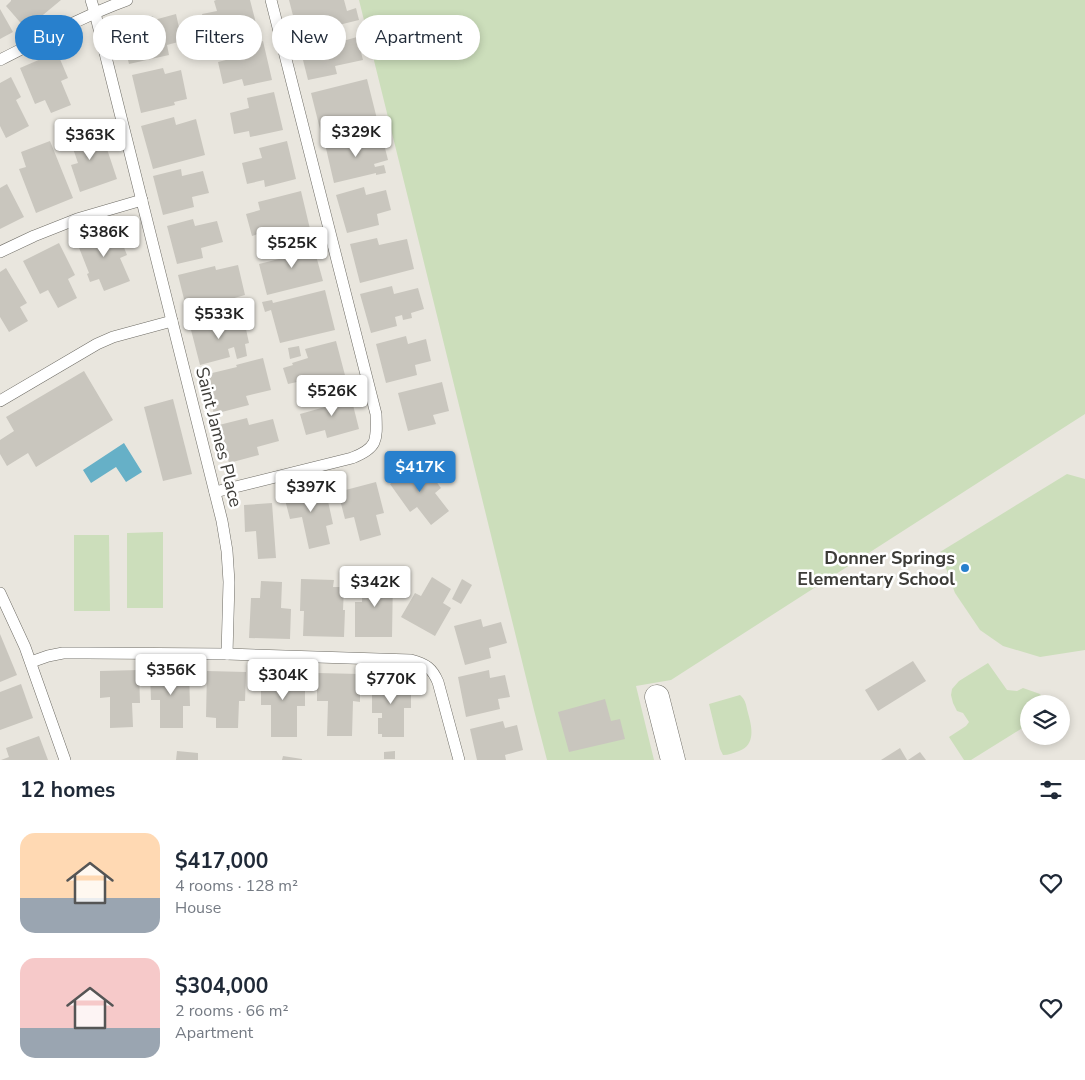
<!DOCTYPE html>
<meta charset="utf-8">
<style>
body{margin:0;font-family:"Nunito Sans",sans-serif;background:#f6f6f7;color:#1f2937;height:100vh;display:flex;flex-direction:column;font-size:19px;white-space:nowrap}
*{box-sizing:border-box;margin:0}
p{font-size:16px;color:#747a83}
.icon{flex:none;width:28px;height:28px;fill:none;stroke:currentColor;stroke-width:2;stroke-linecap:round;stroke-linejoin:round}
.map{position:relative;height:760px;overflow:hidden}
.side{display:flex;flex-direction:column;background:#fff;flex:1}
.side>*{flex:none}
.hud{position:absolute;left:15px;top:15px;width:500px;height:45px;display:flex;gap:10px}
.controls{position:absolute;left:1020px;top:695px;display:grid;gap:10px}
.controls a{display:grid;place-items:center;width:50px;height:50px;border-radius:50%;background:#fff;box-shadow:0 2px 8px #0003;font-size:25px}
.price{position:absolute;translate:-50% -42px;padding:0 11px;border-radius:5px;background:#fff;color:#222;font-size:16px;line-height:32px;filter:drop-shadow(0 1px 2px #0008)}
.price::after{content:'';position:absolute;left:50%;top:30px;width:15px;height:11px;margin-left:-8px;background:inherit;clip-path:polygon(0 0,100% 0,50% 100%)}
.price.selected{background:#2880cd;color:#fff}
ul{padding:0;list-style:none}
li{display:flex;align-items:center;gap:15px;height:125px;padding:0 20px}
li span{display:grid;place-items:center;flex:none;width:140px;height:100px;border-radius:15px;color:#555}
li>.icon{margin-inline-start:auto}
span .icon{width:60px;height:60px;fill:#fffc;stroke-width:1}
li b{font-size:21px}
h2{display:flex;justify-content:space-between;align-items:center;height:60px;padding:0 20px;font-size:21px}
.chip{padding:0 18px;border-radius:22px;background:#fff;box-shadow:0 2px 8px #0003;font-size:18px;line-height:45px}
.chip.selected{background:#2880cd;color:#fff}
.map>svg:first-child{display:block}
</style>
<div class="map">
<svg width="1085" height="760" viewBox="0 0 1085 760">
<rect width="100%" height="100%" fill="#e9e6de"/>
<g fill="#ccdebb">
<path d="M359 0H1085V414L671 680 636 686 654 760H547L534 710 413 218Z"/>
<path d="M1067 474 1085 479V650L1040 657 1003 646 980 630 955 593 940 552Z"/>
<path d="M163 532V608H127V533Z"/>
<path d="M74 535H109L110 611H74Z"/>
<path d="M988 663 1007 690 1017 691 1023 688 1040 694 1044 700 1043 704H1029V724L971 760H964L949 737 966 726 969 722 963 713 957 711 953 703 951 695 952 689 959 681Z"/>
<path d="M740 695C746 700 746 706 748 713 752 727 756 745 739 751 733 753 729 755 723 755L720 749 709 704Z"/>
</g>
<path fill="#66b0c7" d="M124 443 142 472 126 482 116 467 91 483 83 470Z"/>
<g fill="#c9c6be">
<path d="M11 0H61L26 29 6 6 11 1Z"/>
<path d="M216 0H250L258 31 231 38 230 31 208 37 202 14 217 11 214 1Z"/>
<path d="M289 0H344L347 11 356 8 359 20 298 35Z"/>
<path d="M0 9 13 32 0 39Z"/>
<path d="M176 14 182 41 167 45 169 55 129 64 119 24 153 16 154 20Z"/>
<path d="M341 34 343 41 357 37 363 60 335 66 337 74 308 80 299 44Z"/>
<path d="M263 41 272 80 244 86 242 79 223 84 218 62 230 59 228 49Z"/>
<path d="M57 52 68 78 61 81 71 105 51 113 45 100 35 104 20 68Z"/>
<path d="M163 68 165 74 181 70 187 99 174 102 175 105 141 113 132 75Z"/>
<path d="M11 77 21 97 16 100 29 126 6 138 0 126V83Z"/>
<path d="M367 79 377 119 321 133 311 93Z"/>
<path d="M274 92 283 130 250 137 249 131 234 134 230 113 249 108 247 98Z"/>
<path d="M174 117 176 125 196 119 205 155 153 169 141 126Z"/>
<path d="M90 126 98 151 107 149 117 179 80 192 71 165 78 163 68 134Z"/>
<path d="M357 136 358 142 382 136 388 160 374 164 375 167 384 165 386 173 376 175V173L334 183 325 144Z"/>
<path d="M50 141 73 198 36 213 19 169 26 167 21 152Z"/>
<path d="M287 141 296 179 265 187 264 180 247 184 242 163 262 158 259 148Z"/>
<path d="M181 169 182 176 203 171 209 193 192 197 194 207 163 215 153 176Z"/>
<path d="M7 184 24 217 0 229V188Z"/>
<path d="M364 187 366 195 386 190 391 210 377 214 379 225 347 233 336 195Z"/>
<path d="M301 191 310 229 266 240 264 232 252 236 246 214 260 210 258 202Z"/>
<path d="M193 219 195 226 217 221 223 242 201 248 203 258 177 264 167 226Z"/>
<path d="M115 225 127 255 120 258 130 281 104 291 99 279 90 282 87 274 89 273 76 240Z"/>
<path d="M377 238 379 245 407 239 414 269 360 283 350 244Z"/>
<path d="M312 241 323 281 267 295 259 264 283 258 280 249Z"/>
<path d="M59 243 75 275 68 279 77 298 58 308 48 290 40 294 23 261Z"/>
<path d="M238 265 245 295 224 301 225 306 188 315 178 275 215 266 216 270Z"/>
<path d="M6 268 27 303 20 307 28 321 9 332 0 317V272Z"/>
<path d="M392 286 394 294 418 288 424 309 411 313 412 318 403 320 402 315 395 317 397 326 371 333 360 294Z"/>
<path d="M325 290 335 330 280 343 271 310 265 312 262 302 272 300 273 303Z"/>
<path d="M217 319 219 326 244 320 249 343 245 344 247 356 237 359 234 347 228 349 230 357 200 365 190 326Z"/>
<path d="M406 336 408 344 426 339 431 361 415 365 417 375 386 383 376 344Z"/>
<path d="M336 341 346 379 319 386 317 379 297 384V382L288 384 283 368 293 365 292 363 308 358 305 349Z"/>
<path d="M299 346 301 356 290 359 288 348Z"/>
<path d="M263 358 271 390 246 396 249 405 214 414 204 375 237 367 236 365Z"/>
<path d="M84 371 113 420 36 467 28 453 7 466 0 454V440L14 431 6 417Z"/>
<path d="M442 382 449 411 433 415 436 424 408 431 398 393Z"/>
<path d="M348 391 351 401H352L359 429 327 438 325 430 306 435 300 414 325 407 322 397Z"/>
<path d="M173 399 192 474 163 481 144 407Z"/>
<path d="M247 418 249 425 273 419 279 441 257 447 259 455 229 463 219 425Z"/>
<path d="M421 461 441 488 435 493 449 511 431 525 417 507 410 512 390 484Z"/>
<path d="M376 482 384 513 376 515 381 535 360 541 354 517 345 519 338 492Z"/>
<path d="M324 483 333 524 326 526 330 544 309 549 302 517 290 519 283 492Z"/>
<path d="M272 503 276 558 258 559 256 531 245 532 244 505Z"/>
<path d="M363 575H385V577H393L392 637H355V602H362Z"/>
<path d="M432 577 451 589 443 603 451 608 435 636 401 617 415 593 421 596Z"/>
<path d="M301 579 334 580 333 587H344L343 610H345L344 637 303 636 304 611H300Z"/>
<path d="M462 579 472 585 461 604 452 599Z"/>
<path d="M261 581 282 582 281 608 291 609 290 639 249 638 251 598H260Z"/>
<path d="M481 619 483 627 501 622 507 643 489 648 491 658 465 665 454 626Z"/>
<path d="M0 634 17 675 0 682Z"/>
<path d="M913 661 926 681 878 711 865 690Z"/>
<path d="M139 670 140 703H132L133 727 110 728V697L100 698V671Z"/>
<path d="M489 670 490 678 505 675 510 697 498 699 500 709 466 717 458 677Z"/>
<path d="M189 671 190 706H183V728H160V700H151L150 672Z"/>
<path d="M207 671 246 672 245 701H239L238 728H216V718L206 717Z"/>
<path d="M317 673 360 674V702L353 701 352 736H327L328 701H317Z"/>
<path d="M261 674H305V706H297V737H271V705H261Z"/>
<path d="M372 680H411V708H404V737H382V734H378V718H382V713H372Z"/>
<path d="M21 684 33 718 0 730V692Z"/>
<path d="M605 699 611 721 620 719 625 739 569 752 558 712Z"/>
<path d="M503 721 505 728 517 725 523 750 505 755 506 760H477L470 729Z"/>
<path d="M39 736 48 760H1L9 757 6 748Z"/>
<path d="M900 748 907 760H881Z"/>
<path d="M177 751 198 753V760H176Z"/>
<path d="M395 751V759H384V752Z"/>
<path d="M920 752 926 760H908Z"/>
<path d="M283 756 302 759V760H282Z"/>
</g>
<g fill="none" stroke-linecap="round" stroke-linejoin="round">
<defs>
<g id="lane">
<path d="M91 0 95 13 222 521 227 551 229 582 227 654"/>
<path d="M0 60C42 39 83 16 127 0"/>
<path d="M0 252 34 236 77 219 142 200"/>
<path d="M0 401 97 344 113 337 172 321"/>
<path d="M215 492 352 458C378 448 377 440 376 414L271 0"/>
<path d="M0 593 25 647 65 760"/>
<path d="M31 662 48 656 63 653H87L227 654 411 660C426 664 432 668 438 682L459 760"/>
</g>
<path id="street" d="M657 697 673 760"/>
</defs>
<use href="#lane" stroke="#6e6c65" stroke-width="12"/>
<use href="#street" stroke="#6e6c65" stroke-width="25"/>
<use href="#lane" stroke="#fff" stroke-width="11"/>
<use href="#street" stroke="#fff" stroke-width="24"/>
</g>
<circle fill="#2880cd" stroke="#fff" stroke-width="2" cx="965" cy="568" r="5"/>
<g text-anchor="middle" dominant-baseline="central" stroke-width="5" stroke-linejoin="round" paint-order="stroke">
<g font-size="18" fill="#3d3c38" stroke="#fff">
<text transform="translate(219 437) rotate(76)">Saint James Place</text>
</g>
<g font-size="18" font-weight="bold" fill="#3d3c38" stroke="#fff" text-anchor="end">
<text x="955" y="558">Donner Springs<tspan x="955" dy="21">Elementary School</tspan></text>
</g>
</g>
</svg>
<div class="controls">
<a><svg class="icon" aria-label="layers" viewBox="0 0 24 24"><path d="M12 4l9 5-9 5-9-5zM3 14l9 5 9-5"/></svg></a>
</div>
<b class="price" style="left:356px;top:158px">$329K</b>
<b class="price" style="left:90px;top:161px">$363K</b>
<b class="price" style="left:104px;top:258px">$386K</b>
<b class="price" style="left:292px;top:269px">$525K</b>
<b class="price" style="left:219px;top:340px">$533K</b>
<b class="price" style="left:332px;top:417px">$526K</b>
<b class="price selected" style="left:420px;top:493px">$417K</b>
<b class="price" style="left:311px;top:513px">$397K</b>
<b class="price" style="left:375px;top:608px">$342K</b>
<b class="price" style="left:171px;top:696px">$356K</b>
<b class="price" style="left:283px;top:701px">$304K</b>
<b class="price" style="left:391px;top:705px">$770K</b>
<div class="hud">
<a class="chip selected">Buy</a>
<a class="chip">Rent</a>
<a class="chip">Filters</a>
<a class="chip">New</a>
<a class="chip">Apartment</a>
</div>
</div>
<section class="side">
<h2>12 homes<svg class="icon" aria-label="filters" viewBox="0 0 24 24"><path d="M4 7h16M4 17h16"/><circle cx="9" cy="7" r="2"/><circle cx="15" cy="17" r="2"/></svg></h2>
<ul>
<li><span style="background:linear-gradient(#ffd9b3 65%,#9aa5b1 0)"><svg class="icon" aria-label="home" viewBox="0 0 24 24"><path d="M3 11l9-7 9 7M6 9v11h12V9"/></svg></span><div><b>$417,000</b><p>4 rooms · 128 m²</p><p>House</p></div><svg class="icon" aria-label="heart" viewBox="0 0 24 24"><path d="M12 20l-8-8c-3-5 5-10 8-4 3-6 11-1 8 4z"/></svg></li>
<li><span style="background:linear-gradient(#f6c9c9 70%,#9aa5b1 0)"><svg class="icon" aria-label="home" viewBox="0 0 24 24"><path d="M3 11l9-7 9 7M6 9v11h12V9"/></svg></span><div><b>$304,000</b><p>2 rooms · 66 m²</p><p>Apartment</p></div><svg class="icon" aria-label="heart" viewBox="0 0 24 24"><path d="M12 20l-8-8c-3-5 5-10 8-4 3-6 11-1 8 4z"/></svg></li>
</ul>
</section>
